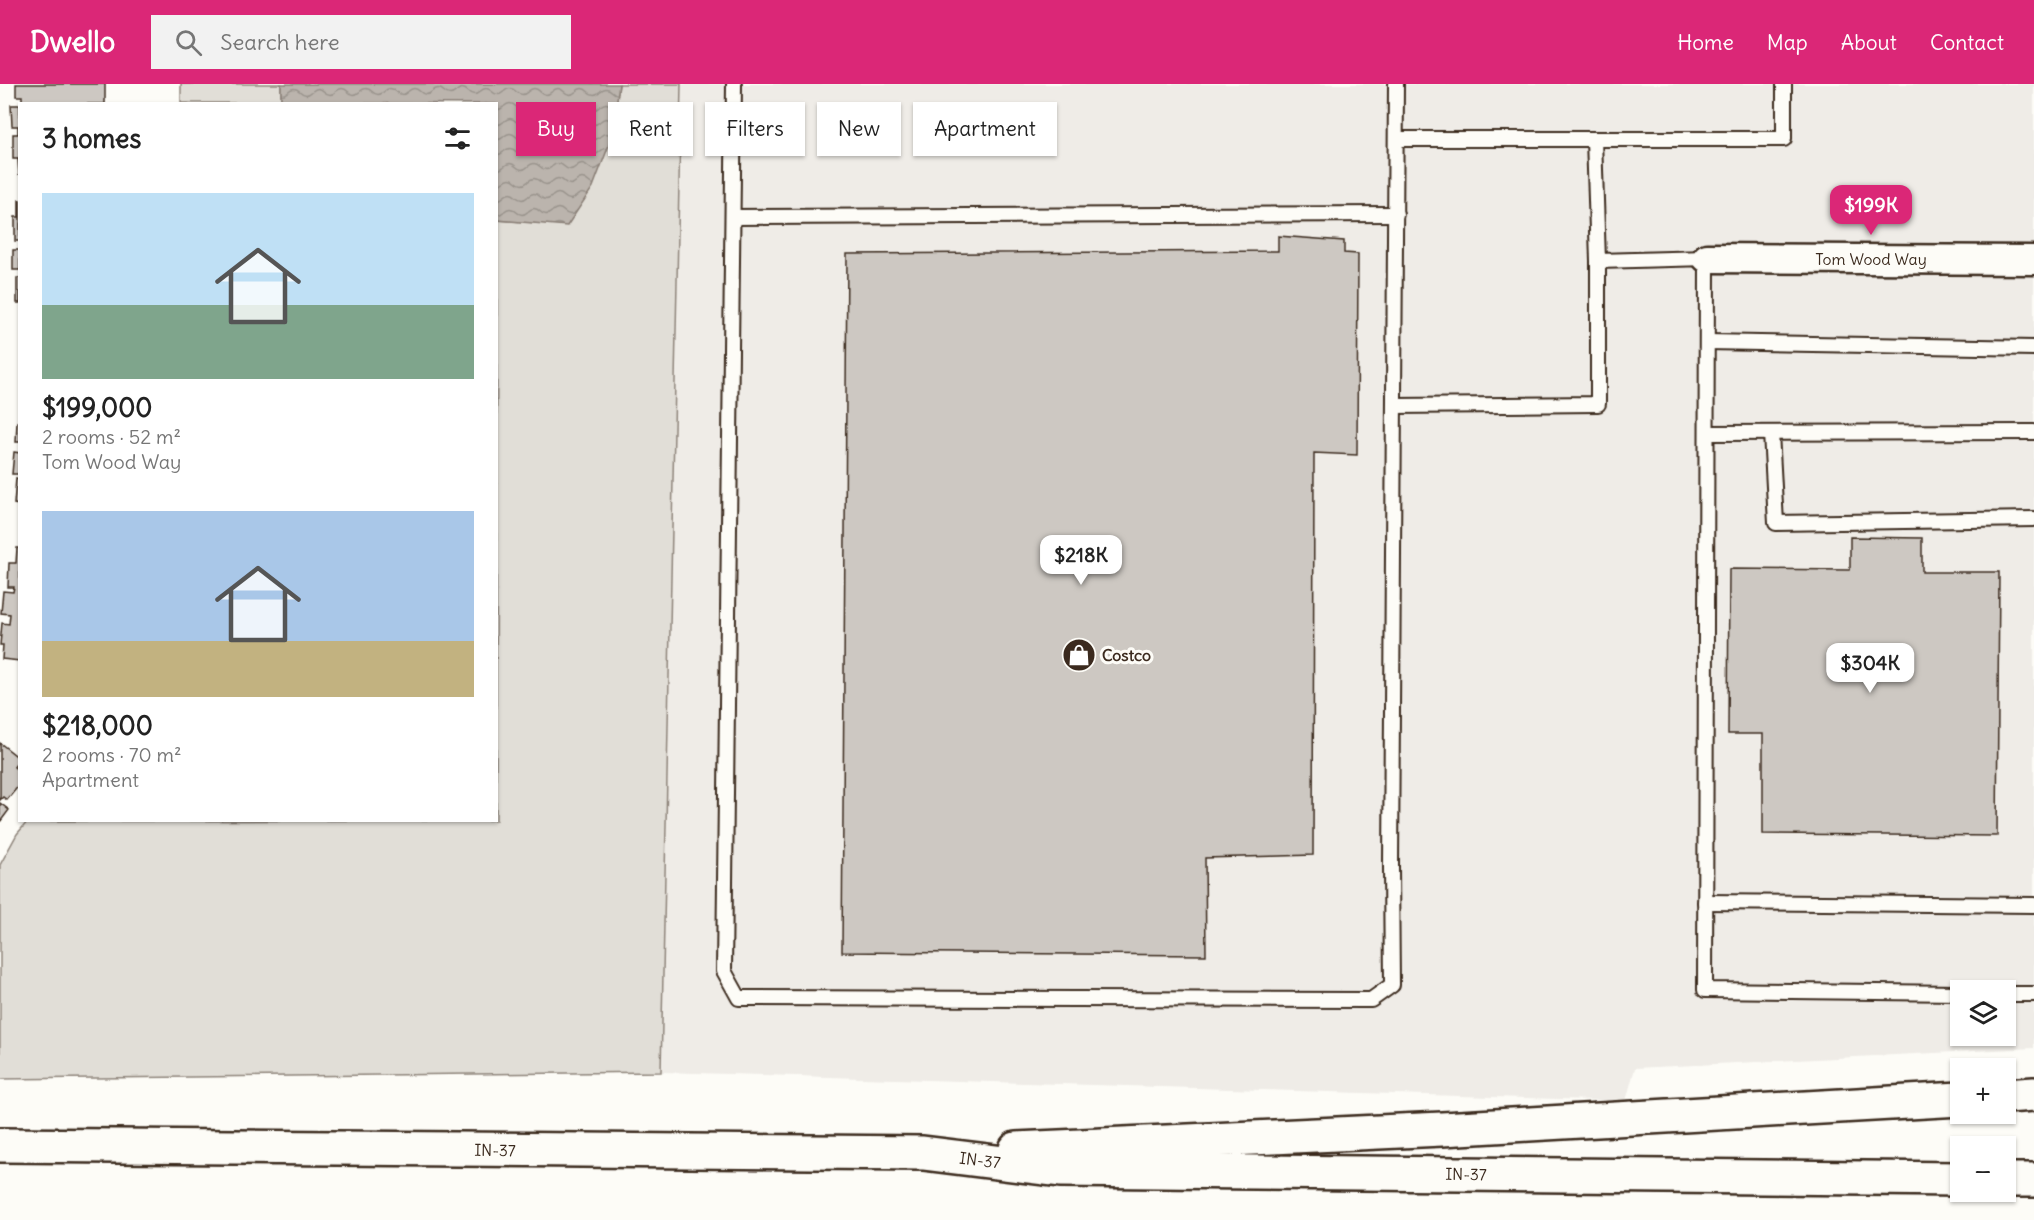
<!DOCTYPE html>
<meta charset="utf-8">
<style>
body{margin:0;font-family:Delius,sans-serif;background:#f2f2f2;color:#222;height:100vh;display:flex;flex-direction:column;font-size:22px;white-space:nowrap}
*{box-sizing:border-box;margin:0}
p{font-size:20px;color:#767676}
.icon{flex:none;width:33px;height:33px;fill:none;stroke:currentColor;stroke-width:2;stroke-linecap:round;stroke-linejoin:round}
.map{position:relative;flex:1;overflow:hidden}
.panel{position:absolute;left:18px;top:18px;width:480px;height:720px;display:flex;flex-direction:column;background:#fff;border-radius:0px;box-shadow:0 2px 4px #0004}
.panel>*{flex:none}
.banner{position:absolute;left:516px;top:18px;width:570px;height:54px;display:flex;gap:12px}
.controls{position:absolute;left:1950px;top:896px;display:grid;gap:12px}
.controls a{display:grid;place-items:center;width:66px;height:66px;border-radius:0px;background:#fff;box-shadow:0 2px 4px #0004;font-size:30px}
.price{position:absolute;translate:-50% -51px;padding:0 14px;border-radius:12px;background:#fff;color:#222;font-size:20px;line-height:39px;filter:drop-shadow(0 2px 3px #0008)}
.price::after{content:'';position:absolute;left:50%;top:36px;width:18px;height:14px;margin-left:-9px;background:inherit;clip-path:polygon(0 0,100% 0,50% 100%)}
.price.on{background:#db2777;color:#fff}
ul{padding:0;list-style:none}
li{display:grid;align-content:center;gap:12px;height:318px;padding:0 24px}
li span{display:grid;place-items:center;height:186px;border-radius:0px;color:#555}
li>.icon{margin-inline-start:auto}
span .icon{width:108px;height:108px;fill:#fffc;stroke-width:1}
li b{font-size:26px}
h2{display:flex;justify-content:space-between;align-items:center;height:72px;padding:0 24px;font-size:26px}
.pill{padding:0 21px;border-radius:0px;background:#fff;box-shadow:0 2px 4px #0004;font-size:21px;line-height:54px}
.pill.on{background:#db2777;color:#fff}
header{display:flex;align-items:center;gap:36px;box-sizing:border-box;height:84px;padding:0 30px;background:#db2777;color:#fff}
header strong{font-size:28px}
nav{display:flex;gap:33px;margin-inline-start:auto;font-size:21px}
.search{width:420px;height:54px;background:#f2f2f2;display:flex;align-items:center;gap:15px;box-sizing:border-box;padding:0 21px;border-radius:0px;color:#767676;font-size:22px}
.map>svg:first-child{display:block}
</style>
<header>
<strong>Dwello</strong>
<div class="search"><svg class="icon" aria-label="search" viewBox="0 0 24 24"><circle cx="10" cy="10" r="6"/><path d="M15 15l6 6"/></svg>Search here</div>
<nav><a>Home</a><a>Map</a><a>About</a><a>Contact</a></nav>
</header>
<div class="map">
<svg width="2034" height="1136" viewBox="0 0 2034 1136">
<defs>
<pattern id="water-waves" width="16" height="10" patternUnits="userSpaceOnUse" patternTransform="scale(1.5)"><rect width="16" height="10" fill="#bbb4ad"/><path d="M0 5q4-4 8 0t8 0" fill="none" stroke="#99938c"/></pattern>
</defs>
<rect width="100%" height="100%" fill="#fdfcf7"/>
<filter id="ink" filterUnits="userSpaceOnUse"><feTurbulence type="fractalNoise" baseFrequency=".0167" numOctaves="2"/><feDisplacementMap in="SourceGraphic" scale="12" xChannelSelector="R" yChannelSelector="G"/><feConvolveMatrix kernelMatrix="1 2 1 2 8 2 1 2 1" color-interpolation-filters="sRGB"/></filter>
<g filter="url(#ink)">
<path fill="#efece7" fill-rule="evenodd" d="M681 0H2034V964L1635 984 1626 1017 661 988ZM1960 906H2006V951H1960Z"/>
<g fill="#e1ded7" stroke="#8e847a" stroke-width="1.5">
<rect x="181" y="0" width="100" height="19"/>
<path d="M619 0H681L661 988 0 995V781L17 750 28 737 496 736 497 136 567 141 612 53Z"/>
</g>
<path fill="url(#water-waves)" stroke="#887d74" stroke-width="1.5" d="M281 0H619L612 53 593 103 567 142 497 136 496 20 281 19Z"/>
<g fill="#cdc8c2" stroke="#3b2a1e" stroke-width="1.5">
<path d="M16 0H105V20H22V12H16Z"/>
<path d="M11 21H20V42H12Z"/>
<path d="M18 43H20L19 91 18 75H13V50H18Z"/>
<path d="M19 116H20V157H15V133H19Z"/>
<path d="M1278 152 1344 157V169L1358 170 1357 371 1314 369 1313 771 1205 774 1206 871 842 868 847 170 1278 167Z"/>
<rect x="13" y="166" width="7" height="20"/>
<rect x="17" y="194" width="3" height="25"/>
<path d="M17 338H20V358H16Z"/>
<path d="M14 368 20 369V390H12Z"/>
<path d="M16 394 20 395V421L14 420Z"/>
<path d="M1850 453 1922 454V488H1999L1997 752 1763 750V650H1728L1729 485 1850 486Z"/>
<path d="M17 464H20V577L2 575 3 561H0L2 539 9 540 10 530 1 529 3 507 13 508 14 503H8L9 479H16Z"/>
<path d="M0 659 20 675 14 683 20 688 17 692 20 694V700L7 716 3 713 0 716Z"/>
<path d="M0 719 9 726 0 738Z"/>
</g>
<g fill="none" stroke-linecap="round" stroke-linejoin="round">
<defs>
<g id="lane">
<path d="M734 0 724 887 739 914 1371 916 1392 901 1391 783 1396 0"/>
<path d="M1396 55H1784V0"/>
<path d="M1594 55 1598 177 1707 174 1705 906 1960 909"/>
<path d="M733 133 1396 130"/>
<path d="M1707 258 2034 264"/>
<path d="M1394 322 1598 320V177"/>
<path d="M1707 349 2034 348"/>
<path d="M1771 349 1776 439 2034 435"/>
<path d="M1705 818 2034 821"/>
<path d="M2006 910H2034"/>
</g>
<path id="street" d="M1707 174 2034 176"/>
<g id="highway">
<path d="M2006 1012 2034 1010"/>
<path d="M0 1061 923 1069 1060 1086 1960 1095"/>
<path d="M1016 1065 1442 1045 1960 1015"/>
<path d="M2006 1096H2034"/>
</g>
</defs>
<use href="#lane" stroke="#3b2a1e" stroke-width="18"/>
<use href="#street" stroke="#3b2a1e" stroke-width="33"/>
<use href="#highway" stroke="#3b2a1e" stroke-width="38"/>
<use href="#lane" stroke="#fdfcf7" stroke-width="14"/>
<use href="#street" stroke="#fdfcf7" stroke-width="28"/>
<use href="#highway" stroke="#fdfcf7" stroke-width="33"/>
</g>
</g>
<defs>
<symbol id="shop-disc" viewBox="-11 -11 22 22"><circle r="9.5" fill="#3b2a1e" stroke="#fdfcf7"/><path d="M-5-2.5h2.3a2.7 3.5 0 0 1 5.4 0H5L5.5 6h-11ZM-1.5-2.5h3a1.5 2.3 0 0 0-3 0Z" fill="#fff"/></symbol>
</defs>
<g fill-rule="evenodd">
<use href="#shop-disc" x="1060" y="552" width="38" height="38"/>
</g>
<g text-anchor="middle" dominant-baseline="central" stroke-width="6" stroke-linejoin="round" paint-order="stroke">
<g font-size="16" fill="#3b2a1e" stroke="#fdfcf7">
<text x="1871" y="175">Tom Wood Way</text>
<text transform="translate(495 1066) rotate(1)">IN-37</text>
<text transform="translate(980 1076) rotate(7)">IN-37</text>
<text transform="translate(1466 1090) rotate(1)">IN-37</text>
</g>
<g font-size="16" font-weight="bold" fill="#3b2a1e" stroke="#fdfcf7" text-anchor="start">
<text x="1102" y="571">Costco</text>
</g>
</g>
</svg>
<div class="controls">
<a><svg class="icon" aria-label="layers" viewBox="0 0 24 24"><path d="M12 4l9 5-9 5-9-5zM3 14l9 5 9-5"/></svg></a>
<a>+</a>
<a>−</a>
</div>
<b class="price on" style="left:1871px;top:152px">$199K</b>
<b class="price" style="left:1081px;top:502px">$218K</b>
<b class="price" style="left:1870px;top:610px">$304K</b>
<div class="banner">
<a class="pill on">Buy</a>
<a class="pill">Rent</a>
<a class="pill">Filters</a>
<a class="pill">New</a>
<a class="pill">Apartment</a>
</div>
<section class="panel">
<h2>3 homes<svg class="icon" aria-label="filters" viewBox="0 0 24 24"><path d="M4 7h16M4 17h16"/><circle cx="9" cy="7" r="2"/><circle cx="15" cy="17" r="2"/></svg></h2>
<ul>
<li><span style="background:linear-gradient(#bfe0f5 60%,#7fa58c 0)"><svg class="icon" aria-label="home" viewBox="0 0 24 24"><path d="M3 11l9-7 9 7M6 9v11h12V9"/></svg></span><div><b>$199,000</b><p>2 rooms · 52 m²</p><p>Tom Wood Way</p></div></li>
<li><span style="background:linear-gradient(#a9c7e8 70%,#c2b280 0)"><svg class="icon" aria-label="home" viewBox="0 0 24 24"><path d="M3 11l9-7 9 7M6 9v11h12V9"/></svg></span><div><b>$218,000</b><p>2 rooms · 70 m²</p><p>Apartment</p></div></li>
</ul>
</section>
</div>
